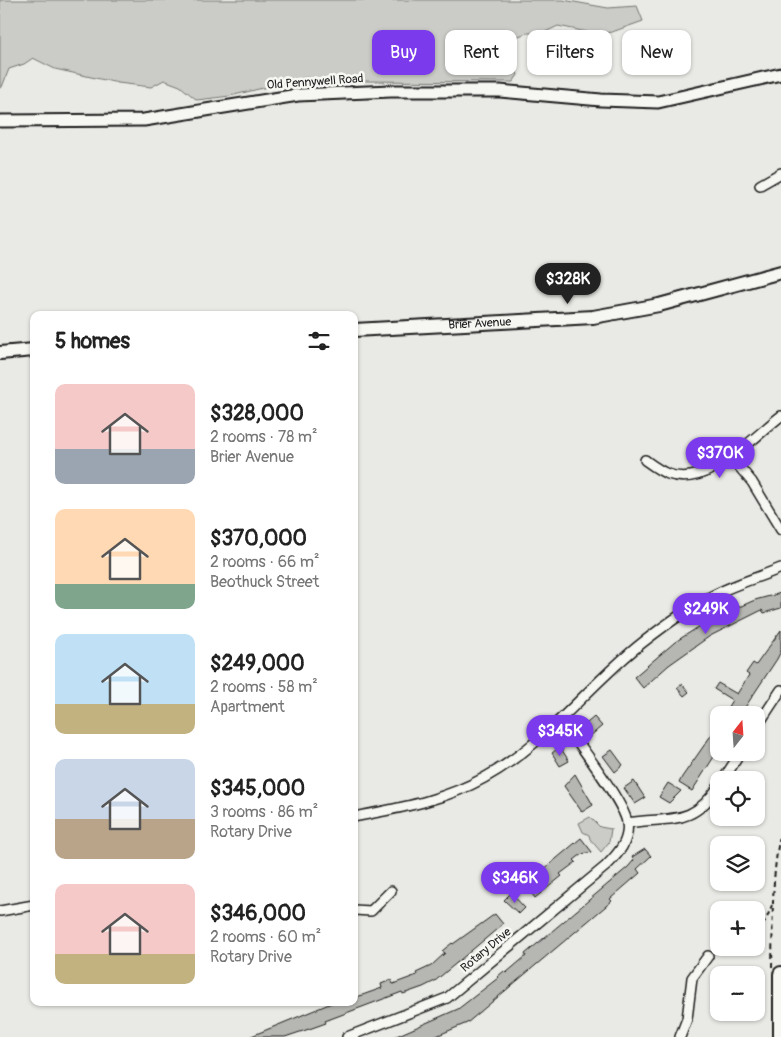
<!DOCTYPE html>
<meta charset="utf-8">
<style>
body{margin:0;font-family:Pangolin,sans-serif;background:#f2f2f2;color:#222;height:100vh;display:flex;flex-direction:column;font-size:19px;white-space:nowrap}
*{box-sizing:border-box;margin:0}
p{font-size:16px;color:#767676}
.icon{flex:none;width:28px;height:28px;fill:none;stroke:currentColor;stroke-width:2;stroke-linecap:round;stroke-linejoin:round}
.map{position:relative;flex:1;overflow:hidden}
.panel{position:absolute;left:30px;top:311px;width:328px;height:695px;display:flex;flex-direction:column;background:#fff;border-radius:10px;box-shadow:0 1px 4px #0004}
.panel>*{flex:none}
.guide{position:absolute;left:372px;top:30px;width:332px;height:45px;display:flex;gap:10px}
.needle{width:32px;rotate:17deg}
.controls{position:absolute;left:710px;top:706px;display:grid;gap:10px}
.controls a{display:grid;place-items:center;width:55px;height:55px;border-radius:10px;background:#fff;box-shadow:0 1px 4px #0004;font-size:25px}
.price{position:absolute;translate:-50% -42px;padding:0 11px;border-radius:18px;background:#7c3aed;color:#fff;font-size:16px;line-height:32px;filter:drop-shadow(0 1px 2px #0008)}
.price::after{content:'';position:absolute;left:50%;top:30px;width:15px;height:11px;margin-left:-8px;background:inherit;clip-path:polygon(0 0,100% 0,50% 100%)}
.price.active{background:#222;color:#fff}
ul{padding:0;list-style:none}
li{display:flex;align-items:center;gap:15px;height:125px;padding:0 25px}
li span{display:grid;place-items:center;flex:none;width:140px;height:100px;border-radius:10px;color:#555}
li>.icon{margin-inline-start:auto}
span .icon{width:60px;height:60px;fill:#fffc;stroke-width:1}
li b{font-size:21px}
h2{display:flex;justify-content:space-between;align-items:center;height:60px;padding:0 25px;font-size:21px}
.pill{padding:0 18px;border-radius:10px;background:#fff;box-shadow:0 1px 4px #0004;font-size:18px;line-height:45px}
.pill.active{background:#7c3aed;color:#fff}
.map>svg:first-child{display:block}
</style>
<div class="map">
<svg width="781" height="1037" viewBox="0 0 781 1037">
<rect width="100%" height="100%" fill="#e9e9e5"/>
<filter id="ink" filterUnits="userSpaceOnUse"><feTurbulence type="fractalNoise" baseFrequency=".02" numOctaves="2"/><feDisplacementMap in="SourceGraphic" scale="10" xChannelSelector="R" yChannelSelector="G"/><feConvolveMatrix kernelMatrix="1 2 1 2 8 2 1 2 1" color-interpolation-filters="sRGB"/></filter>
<g filter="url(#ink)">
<g fill="#cbcbc7" stroke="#747472">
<path d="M0 0H563L608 8 637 6 643 21 612 32 597 34 558 26 543 33H527L513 38 497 62 502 69 516 70 518 75 513 82 359 81 304 78 230 96 197 100 180 86 164 80 151 87 118 83 55 69 33 58 24 64 9 69 2 87 0 88Z"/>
<path d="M590 817 600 827 611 829 609 842 601 852 590 839 589 835 583 832 579 823Z"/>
</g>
<g fill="#b6b6b3" stroke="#1c1c1c">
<path d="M781 593V608L764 613 762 610 710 636 669 665 643 688 634 677 675 642 711 619 712 620 731 608 732 610 755 600Z"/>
<path d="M781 630V651L777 659 740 715H723L732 700 714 689 718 683 737 694 749 675 746 673 753 663 756 665Z"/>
<path d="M682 684 689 692 684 696 677 688Z"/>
<path d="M594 717 602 726 588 738 580 729Z"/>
<path d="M719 724V749L692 791 679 783 682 777Z"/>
<path d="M560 747 569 761 560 766 552 753Z"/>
<path d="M612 750 623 765 615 772 603 756Z"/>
<path d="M575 774 593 805 582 812 564 786Z"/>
<path d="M634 781 645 798 635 804 624 788Z"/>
<path d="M668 783 681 791 669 803 659 797Z"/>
<path d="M581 838 592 852 582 854 574 860 576 862 560 874 562 876 535 898 525 885Z"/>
<path d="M645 849 651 856 637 869 640 873 610 899 612 901 467 1023 434 1037H394L458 1009 498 978 497 977 504 971 506 973 526 956 525 954 628 867 634 860 632 857Z"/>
<path d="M511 893 525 908 519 914 504 900Z"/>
<path d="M495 914 503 924 435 981 423 987 403 994 402 992 325 1021 326 1023 312 1028 285 1037H249L334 1002H354V998L382 988 381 984 391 980 393 984 417 975 416 973 431 966 445 953 442 951 452 943 453 944Z"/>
</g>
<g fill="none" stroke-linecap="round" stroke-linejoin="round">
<defs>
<g id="minor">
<path d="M760 185 781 173"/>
<path d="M731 457 752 482 781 530"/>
<path d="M645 460C652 465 660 471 668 474 708 489 752 438 781 416"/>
<path d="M756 728 781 690"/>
<path d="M723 780 741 752"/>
<path d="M354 817C399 808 443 801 484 778 549 742 585 688 642 643 665 625 691 606 718 593 738 583 760 577 781 568"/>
<path d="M627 823C670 816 691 828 719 786"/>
<path d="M354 910 371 911 391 891"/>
<path d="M0 911 34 905"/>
<path d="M347 1037 447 998 606 866C618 854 630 841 627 822 623 801 576 740 562 720"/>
<path d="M680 1037 687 1019 692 978 708 956"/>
</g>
<path id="tertiary" d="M0 121 144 120 298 95 391 91H500L601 100 658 102 781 74"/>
<g id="secondary">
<path id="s1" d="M354 330 593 317 659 305 781 272"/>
<path d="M0 353 34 350"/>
</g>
<path id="primary" d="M781 1037V974"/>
</defs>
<use href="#minor" stroke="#1c1c1c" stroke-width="12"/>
<use href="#tertiary" stroke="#1c1c1c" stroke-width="15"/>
<use href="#secondary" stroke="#1c1c1c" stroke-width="16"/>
<use href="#primary" stroke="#1c1c1c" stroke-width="18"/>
<g stroke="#1c1c1c" stroke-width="2" stroke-dasharray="5 4" stroke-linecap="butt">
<path d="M756 931 766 920 772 905"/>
<path d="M730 949 733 948"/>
<path d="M772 967C773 922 771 875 781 831"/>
</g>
<use href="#minor" stroke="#f6f6f2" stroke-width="9"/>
<use href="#tertiary" stroke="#f6f6f2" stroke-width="11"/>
<use href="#secondary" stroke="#f6f6f2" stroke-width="12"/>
<use href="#primary" stroke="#f6f6f2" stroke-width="14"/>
</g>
</g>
<g text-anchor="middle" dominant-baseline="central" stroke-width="5" stroke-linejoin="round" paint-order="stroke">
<g font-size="12" fill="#1c1c1c" stroke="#f6f6f2">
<text transform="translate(315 82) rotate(-4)">Old Pennywell Road</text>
<text stroke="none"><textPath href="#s1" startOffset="126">Brier Avenue</textPath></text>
<text transform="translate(486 950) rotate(-40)">Rotary Drive</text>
</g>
</g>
</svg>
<div class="controls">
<a><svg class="needle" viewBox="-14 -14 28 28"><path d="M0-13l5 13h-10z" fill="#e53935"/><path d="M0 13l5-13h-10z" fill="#767676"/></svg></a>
<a><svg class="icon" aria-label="locate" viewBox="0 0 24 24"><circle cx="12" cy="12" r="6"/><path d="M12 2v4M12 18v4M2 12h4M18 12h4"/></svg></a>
<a><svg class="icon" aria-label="layers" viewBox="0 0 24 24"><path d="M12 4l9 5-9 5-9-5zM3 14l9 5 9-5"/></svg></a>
<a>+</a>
<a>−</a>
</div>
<b class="price active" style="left:568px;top:305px">$328K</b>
<b class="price" style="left:720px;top:479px">$370K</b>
<b class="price" style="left:706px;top:635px">$249K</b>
<b class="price" style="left:560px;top:757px">$345K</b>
<b class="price" style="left:515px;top:904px">$346K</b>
<div class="guide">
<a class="pill active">Buy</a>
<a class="pill">Rent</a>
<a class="pill">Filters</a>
<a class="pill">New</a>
</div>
<section class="panel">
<h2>5 homes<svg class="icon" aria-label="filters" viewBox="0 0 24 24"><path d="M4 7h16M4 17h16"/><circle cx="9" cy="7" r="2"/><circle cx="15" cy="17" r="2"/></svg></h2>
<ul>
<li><span style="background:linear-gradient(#f6c9c9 65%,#9aa5b1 0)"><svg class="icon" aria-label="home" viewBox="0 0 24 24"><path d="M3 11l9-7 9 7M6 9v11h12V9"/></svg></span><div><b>$328,000</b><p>2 rooms · 78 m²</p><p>Brier Avenue</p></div></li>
<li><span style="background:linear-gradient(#ffd9b3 75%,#7fa58c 0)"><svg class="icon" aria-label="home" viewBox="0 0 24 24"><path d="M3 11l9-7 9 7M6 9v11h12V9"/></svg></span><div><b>$370,000</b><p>2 rooms · 66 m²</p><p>Beothuck Street</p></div></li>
<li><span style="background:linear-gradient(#bfe0f5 70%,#c2b280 0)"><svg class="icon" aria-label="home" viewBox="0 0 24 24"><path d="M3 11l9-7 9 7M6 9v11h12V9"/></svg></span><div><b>$249,000</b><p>2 rooms · 58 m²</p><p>Apartment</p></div></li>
<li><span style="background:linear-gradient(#c9d6e8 60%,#b9a48a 0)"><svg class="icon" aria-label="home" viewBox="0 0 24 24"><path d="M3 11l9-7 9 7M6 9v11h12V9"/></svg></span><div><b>$345,000</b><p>3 rooms · 86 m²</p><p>Rotary Drive</p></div></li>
<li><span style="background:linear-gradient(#f6c9c9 70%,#c2b280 0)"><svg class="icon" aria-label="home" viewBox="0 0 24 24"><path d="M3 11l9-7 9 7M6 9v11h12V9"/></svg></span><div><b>$346,000</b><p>2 rooms · 60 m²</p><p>Rotary Drive</p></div></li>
</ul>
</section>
</div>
